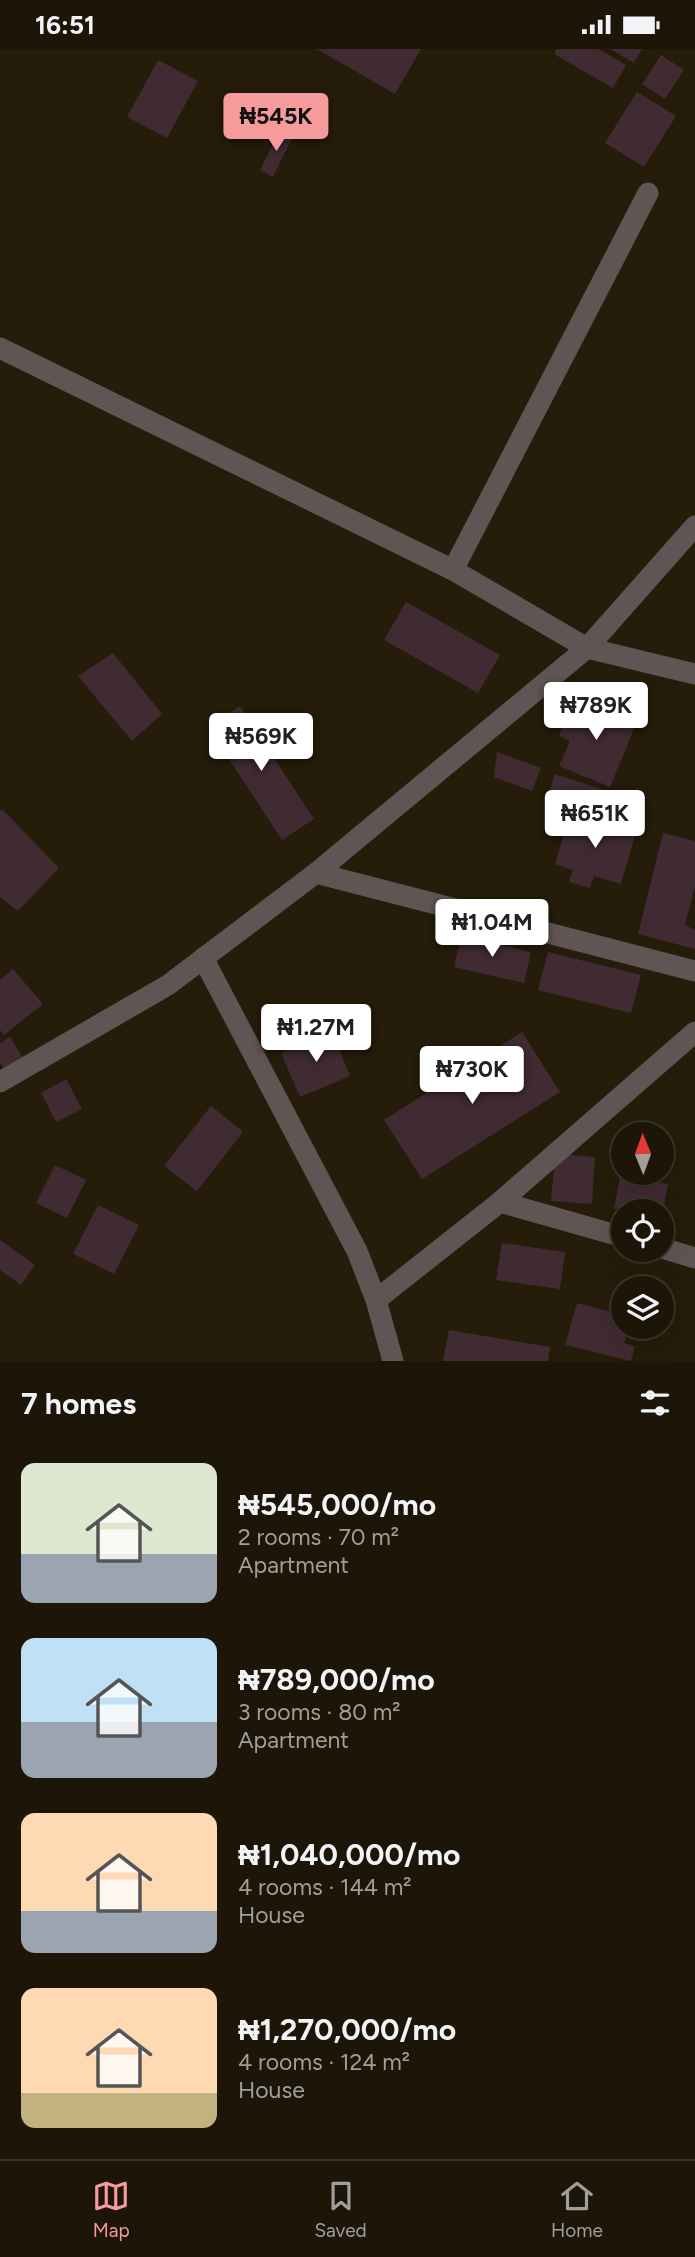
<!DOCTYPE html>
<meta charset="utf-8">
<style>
body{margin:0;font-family:Figtree,sans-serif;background:#292216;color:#f1f3f6;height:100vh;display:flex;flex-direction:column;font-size:26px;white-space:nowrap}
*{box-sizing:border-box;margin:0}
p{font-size:23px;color:#a09f9c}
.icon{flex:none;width:38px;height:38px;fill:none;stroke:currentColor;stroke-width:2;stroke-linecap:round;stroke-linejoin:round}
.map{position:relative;height:1312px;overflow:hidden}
.drawer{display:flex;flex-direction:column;background:#1c1508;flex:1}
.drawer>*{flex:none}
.needle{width:46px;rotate:359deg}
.tools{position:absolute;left:611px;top:1073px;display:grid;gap:14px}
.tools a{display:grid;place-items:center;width:63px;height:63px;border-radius:50%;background:#1c1508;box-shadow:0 7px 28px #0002,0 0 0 2px #3a3429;font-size:35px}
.price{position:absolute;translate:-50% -60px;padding:0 16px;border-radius:7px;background:#fff;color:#222;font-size:23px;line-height:46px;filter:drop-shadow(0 2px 4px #0008)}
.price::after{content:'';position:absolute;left:50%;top:42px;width:21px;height:16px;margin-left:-10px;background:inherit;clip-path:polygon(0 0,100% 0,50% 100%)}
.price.selected{background:#f59b9b;color:#111}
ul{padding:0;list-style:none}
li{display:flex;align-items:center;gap:21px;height:175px;padding:0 21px}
li span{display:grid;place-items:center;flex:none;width:196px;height:140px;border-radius:14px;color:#555}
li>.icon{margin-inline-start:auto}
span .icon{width:84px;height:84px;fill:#fffc;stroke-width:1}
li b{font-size:30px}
h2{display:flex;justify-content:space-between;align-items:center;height:84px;padding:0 21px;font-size:30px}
.status{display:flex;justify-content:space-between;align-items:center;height:49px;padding:0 35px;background:#1c1508;direction:ltr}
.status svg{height:19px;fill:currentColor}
.dock{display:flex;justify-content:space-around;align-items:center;height:98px;border-top:2px solid #3a3429;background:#1c1508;font-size:19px;color:#a09f9c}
.dock a{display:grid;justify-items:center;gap:4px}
.dock .selected{color:#f59b9b}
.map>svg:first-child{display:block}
</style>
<div class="status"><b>16:51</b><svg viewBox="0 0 49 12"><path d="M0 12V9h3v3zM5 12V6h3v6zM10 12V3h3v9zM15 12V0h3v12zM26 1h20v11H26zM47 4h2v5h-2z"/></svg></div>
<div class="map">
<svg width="695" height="1312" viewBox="0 0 695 1312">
<rect width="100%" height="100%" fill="#251c0a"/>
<g fill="#412b33">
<path d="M317 0H421L395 45Z"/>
<path d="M557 0H598L626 16 613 39 554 5Z"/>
<path d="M610 0H642L634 14Z"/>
<path d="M661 6 684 21 665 50 642 35Z"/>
<path d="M158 11 198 32 167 89 127 68Z"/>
<path d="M637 43 676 67 644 118 605 94Z"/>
<path d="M280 81 293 87 273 128 260 121Z"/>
<path d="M406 553 500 606 478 644 384 591Z"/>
<path d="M113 604 162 665 132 692 78 627Z"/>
<path d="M586 652 637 673 610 738 559 717 570 692 559 687 569 660 580 665Z"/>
<path d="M240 657 314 770 282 791 208 678Z"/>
<path d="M497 703 541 719 532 742 494 728Z"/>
<path d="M555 725 610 743 604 762 549 744Z"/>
<path d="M2 760 59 819 18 862 0 848V762Z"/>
<path d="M571 763 636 783 621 835 594 827 590 839 569 833 573 821 555 815Z"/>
<path d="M663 784 695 792V837L685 876 695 881V900L638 885Z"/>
<path d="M461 887 531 903 524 934 454 918Z"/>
<path d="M548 903 641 926 631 964 538 941Z"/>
<path d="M13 920 43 955 4 986 0 981V931Z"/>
<path d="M332 983 350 1027 300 1048 281 1004Z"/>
<path d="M522 983 560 1043 422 1130 384 1071Z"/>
<path d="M10 988 23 1009 4 1020 0 1013V994Z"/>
<path d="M66 1030 82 1060 56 1073 41 1044Z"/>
<path d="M211 1057 243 1083 197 1142 164 1117Z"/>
<path d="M555 1105 595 1108 592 1155 551 1152Z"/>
<path d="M55 1116 86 1131 67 1169 36 1154Z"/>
<path d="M620 1127 668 1135 663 1162 614 1160Z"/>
<path d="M98 1156 139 1176 114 1225 73 1205Z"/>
<path d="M0 1191 35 1216 21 1236 0 1221Z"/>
<path d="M502 1194 565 1203 560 1240 496 1231Z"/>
<path d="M577 1254 623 1266V1278H629L624 1294 635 1297 631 1312 565 1296Z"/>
<path d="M449 1281 550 1298 548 1312H443Z"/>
</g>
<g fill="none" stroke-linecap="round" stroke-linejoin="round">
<g stroke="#605554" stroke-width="21">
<path d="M0 299 453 521 587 599 695 625"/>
<path d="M453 521 648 144"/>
<path d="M316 824 695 922"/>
<path d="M203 909 357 1202 376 1251 393 1312"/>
<path d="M0 1033 168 936 316 824 587 599 695 477"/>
<path d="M500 1153 623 1188"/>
<path d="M662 1199 695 1209"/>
<path d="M376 1251 500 1153 695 983"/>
</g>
</g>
</svg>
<div class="tools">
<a><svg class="needle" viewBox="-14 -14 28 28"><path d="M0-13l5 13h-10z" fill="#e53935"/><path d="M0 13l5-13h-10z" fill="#a09f9c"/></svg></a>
<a><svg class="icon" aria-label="locate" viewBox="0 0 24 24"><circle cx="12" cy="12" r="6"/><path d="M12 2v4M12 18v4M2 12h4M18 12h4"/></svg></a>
<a><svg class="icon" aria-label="layers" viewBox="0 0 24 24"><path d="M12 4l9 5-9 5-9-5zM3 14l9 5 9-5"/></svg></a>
</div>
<b class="price selected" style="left:276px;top:104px">₦545K</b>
<b class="price" style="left:596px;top:693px">₦789K</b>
<b class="price" style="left:261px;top:724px">₦569K</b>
<b class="price" style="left:595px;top:801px">₦651K</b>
<b class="price" style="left:492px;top:910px">₦1.04M</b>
<b class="price" style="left:316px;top:1015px">₦1.27M</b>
<b class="price" style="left:472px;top:1057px">₦730K</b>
</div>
<section class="drawer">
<h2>7 homes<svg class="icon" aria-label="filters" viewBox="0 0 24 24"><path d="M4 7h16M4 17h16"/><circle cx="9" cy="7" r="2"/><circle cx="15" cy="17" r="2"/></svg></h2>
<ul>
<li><span style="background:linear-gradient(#dfe7d0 65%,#9aa5b1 0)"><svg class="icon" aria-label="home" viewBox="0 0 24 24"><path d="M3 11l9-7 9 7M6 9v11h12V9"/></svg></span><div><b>₦545,000/mo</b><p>2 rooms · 70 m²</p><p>Apartment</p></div></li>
<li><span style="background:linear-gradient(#bfe0f5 60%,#9aa5b1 0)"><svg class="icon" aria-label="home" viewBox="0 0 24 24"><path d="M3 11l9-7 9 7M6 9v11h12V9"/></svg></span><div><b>₦789,000/mo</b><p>3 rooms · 80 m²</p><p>Apartment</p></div></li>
<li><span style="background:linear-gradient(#ffd9b3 70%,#9aa5b1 0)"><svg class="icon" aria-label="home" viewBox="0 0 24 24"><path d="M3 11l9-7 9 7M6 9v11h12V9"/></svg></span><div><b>₦1,040,000/mo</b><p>4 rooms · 144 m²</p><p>House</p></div></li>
<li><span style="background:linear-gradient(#ffd9b3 75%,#c2b280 0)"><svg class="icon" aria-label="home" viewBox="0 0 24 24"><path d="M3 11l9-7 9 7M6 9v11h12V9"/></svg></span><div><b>₦1,270,000/mo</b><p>4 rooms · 124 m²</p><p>House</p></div></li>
</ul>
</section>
<nav class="dock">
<a class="selected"><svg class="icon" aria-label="map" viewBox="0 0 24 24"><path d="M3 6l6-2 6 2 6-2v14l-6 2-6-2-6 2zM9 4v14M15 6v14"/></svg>Map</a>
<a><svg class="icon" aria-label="saved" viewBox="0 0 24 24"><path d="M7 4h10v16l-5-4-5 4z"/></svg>Saved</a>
<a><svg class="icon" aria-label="home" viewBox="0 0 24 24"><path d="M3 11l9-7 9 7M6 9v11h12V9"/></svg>Home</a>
</nav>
